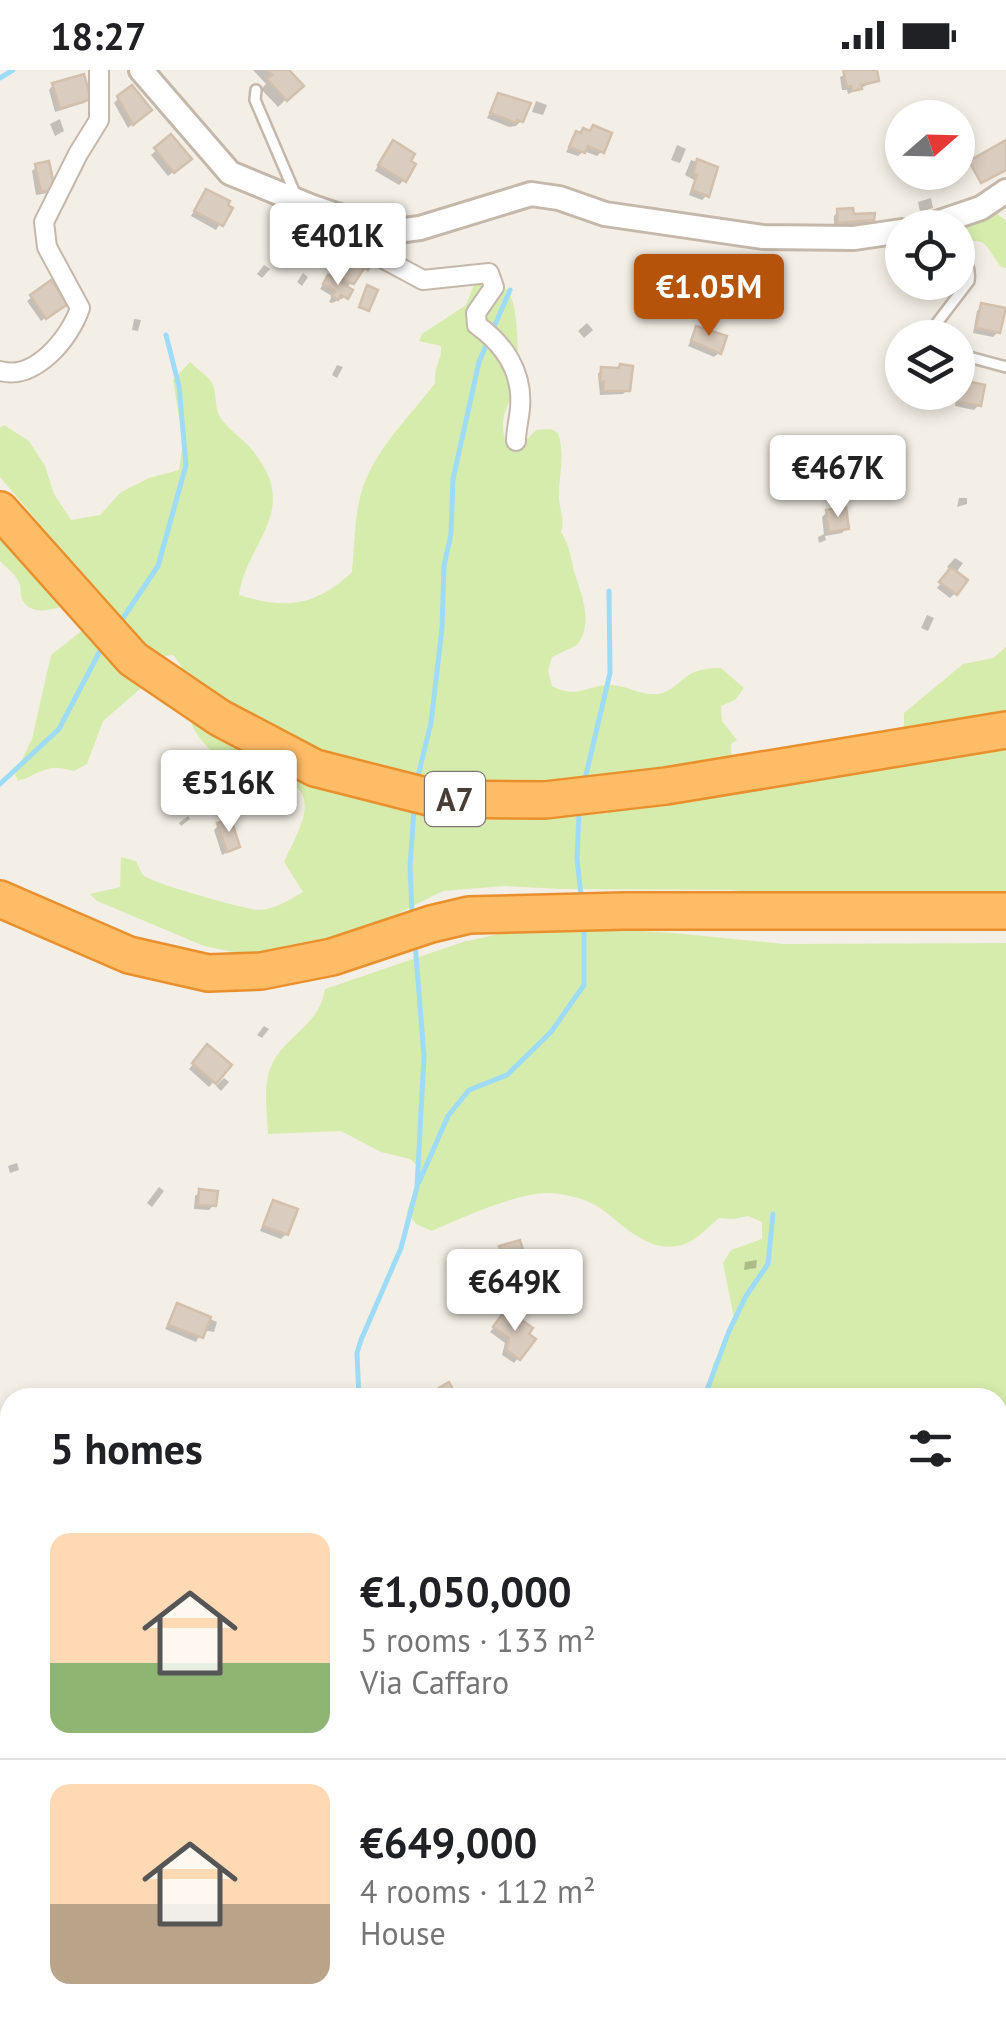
<!DOCTYPE html>
<meta charset="utf-8">
<style>
body{margin:0;font-family:"PT Sans",sans-serif;background:#f2f2f2;color:#202124;height:100vh;display:flex;flex-direction:column;font-size:38px;white-space:nowrap}
*{box-sizing:border-box;margin:0}
p{font-size:32px;color:#757577}
.icon{flex:none;width:55px;height:55px;fill:none;stroke:currentColor;stroke-width:2;stroke-linecap:round;stroke-linejoin:round}
.map{position:relative;flex:1;overflow:hidden}
.sheet{position:absolute;left:0px;top:1318px;width:1008px;height:642px;display:flex;flex-direction:column;background:#fff;border-radius:30px 30px 0 0;box-shadow:0 5px 15px #0003}
.sheet>*{flex:none}
.needle{width:65px;rotate:70deg}
.tools{position:absolute;left:885px;top:30px;display:grid;gap:20px}
.tools a{display:grid;place-items:center;width:90px;height:90px;border-radius:50%;background:#fff;box-shadow:0 5px 15px #0003;font-size:50px}
.price{position:absolute;translate:-50% -85px;padding:0 22px;border-radius:10px;background:#fff;color:#222;font-size:32px;line-height:65px;filter:drop-shadow(0 2px 5px #0008)}
.price::after{content:'';position:absolute;left:50%;top:60px;width:30px;height:22px;margin-left:-15px;background:inherit;clip-path:polygon(0 0,100% 0,50% 100%)}
.price.current{background:#b45309;color:#fff}
ul{padding:0;list-style:none}
li{display:flex;align-items:center;gap:30px;height:250px;padding:0 50px}
li+li{border-top:2px solid #e0e0e0}
li span{display:grid;place-items:center;flex:none;width:280px;height:200px;border-radius:20px;color:#555}
li>.icon{margin-inline-start:auto}
span .icon{width:120px;height:120px;fill:#fffc;stroke-width:1}
li b{font-size:42px}
h2{display:flex;justify-content:space-between;align-items:center;height:120px;padding:0 50px;font-size:42px}
.status{display:flex;justify-content:space-between;align-items:center;height:70px;padding:0 50px;background:#fff;direction:ltr}
.status svg{height:28px;fill:currentColor}
.map>svg:first-child{display:block}
</style>
<div class="status"><b>18:27</b><svg viewBox="0 0 49 12"><path d="M0 12V9h3v3zM5 12V6h3v6zM10 12V3h3v9zM15 12V0h3v12zM26 1h20v11H26zM47 4h2v5h-2z"/></svg></div>
<div class="map">
<svg width="1006" height="1959" viewBox="0 0 1006 1959">
<rect width="100%" height="100%" fill="#f4efe6"/>
<g fill="#d6ecac">
<path d="M994 141 1006 151V198L1001 197C982 171 989 170 958 171V158Z"/>
<path d="M475 212C484 213 500 212 506 219 521 234 516 292 520 314 507 333 498 350 506 372L520 377 536 360 551 359 558 363C566 387 558 406 559 429 560 441 565 451 561 462 572 480 570 489 576 507 583 529 593 554 577 575L552 587 548 601 552 616C578 630 587 614 612 615 627 616 643 626 658 624 683 619 680 597 721 598L744 618 735 630 721 636 722 651 737 670 731 674 732 700 904 682V643L963 594 993 588 1006 577V831L850 830 729 820 561 819 504 816 443 821 351 867 277 882 243 884 204 876 97 831 90 824 120 817 121 787 136 791C137 793 142 804 143 805 151 813 244 839 258 840 274 840 289 830 303 822L284 792C290 778 299 763 303 748 313 709 279 712 254 704 234 697 208 683 197 664 179 638 198 613 173 585L165 586 147 613 103 651 87 694 74 701C69 700 63 698 58 698 45 696 31 708 18 711L15 704 32 669 51 585 88 556 104 532 95 520C80 529 37 554 23 531 20 527 21 520 20 515 17 505 7 499 0 491V458L85 512 83 505 0 407V358L4 355 29 371 45 396 54 424 71 450 100 445 121 422 149 408 179 400 183 371 173 310 190 292C196 298 208 306 212 313 218 325 213 338 222 350 233 364 250 374 259 389 297 444 246 474 239 525 286 540 316 536 352 502 355 471 354 437 366 409 382 372 412 344 435 313 434 295 442 290 441 276L419 271 422 264 466 235Z"/>
<path d="M539 855 674 863 784 874 1006 873V1453L998 1462V1328L708 1327 713 1294 735 1253 723 1193 731 1180 762 1169V1152L748 1146 734 1149 719 1148C708 1157 696 1171 682 1175 648 1184 624 1155 600 1138 587 1129 566 1124 549 1123 519 1122 461 1148 432 1161L416 1154 407 1142 421 1099 410 1089 381 1082 341 1061 268 1064C267 1039 261 1009 276 987 293 961 319 954 325 919L463 872Z"/>
</g>
<g fill="#9edbf6">
<path d="M0 1616 10 1620V1763L0 1758Z"/>
<path d="M391 1950H608L622 1959H404Z"/>
</g>
<g fill="#0003">
<path d="M253 0H286L300 16 278 37 261 19 266 14Z"/>
<path d="M855 0H874L876 11 848 24 847 20H842L840 7Z"/>
<path d="M53 15 89 29 84 33 55 42 49 20Z"/>
<path d="M499 26 521 51 516 56 509 57 487 48Z"/>
<path d="M119 28 144 44 128 58 114 33Z"/>
<path d="M536 31 547 35 543 45 532 42Z"/>
<path d="M60 49 64 61 55 66 50 54Z"/>
<path d="M576 64 579 66 602 81 597 86 584 81 578 86 566 82Z"/>
<path d="M171 67 189 89 168 106 151 85Z"/>
<path d="M677 75 686 79 680 93 671 90Z"/>
<path d="M388 78 404 110 399 115 375 101Z"/>
<path d="M691 90 715 98 707 125 702 130 689 125 694 110 685 105Z"/>
<path d="M36 97 52 118 48 123 36 125 32 101Z"/>
<path d="M206 122 229 139 216 160 191 146Z"/>
<path d="M931 128 933 138 920 142 918 132Z"/>
<path d="M838 141 852 146 872 149 867 154 834 157V146Z"/>
<path d="M302 156 332 167 325 175 315 167 310 168 301 177 295 172 298 168 295 166Z"/>
<path d="M340 186 356 195 363 186 366 198 359 202 346 219V227L332 233 329 232 332 226 320 219Z"/>
<path d="M264 195 270 199 262 208 257 204Z"/>
<path d="M303 203 308 207 302 216 297 212Z"/>
<path d="M32 227 60 238 41 251 27 231Z"/>
<path d="M982 236 998 262 993 267 973 263 977 241Z"/>
<path d="M134 249 141 250 138 261 132 260Z"/>
<path d="M587 253 593 260 584 268 578 261Z"/>
<path d="M697 259 719 283 714 287 688 276Z"/>
<path d="M337 295 343 297 337 308 332 305Z"/>
<path d="M602 299 628 319 623 324 600 325 598 304Z"/>
<path d="M963 313 979 335 974 340 955 336 958 318Z"/>
<path d="M806 388 813 390 807 402 801 399Z"/>
<path d="M959 428H967V434L957 437Z"/>
<path d="M827 442 846 458 842 463 825 466 826 470 819 473 818 467 824 464 822 447Z"/>
<path d="M955 488 963 493 955 504V523L950 528 937 518 951 500 947 497Z"/>
<path d="M927 545 934 548 928 561 921 558Z"/>
<path d="M188 746 190 749 181 756 179 753Z"/>
<path d="M219 755 238 776 222 785 214 760Z"/>
<path d="M264 956 269 959 262 968 257 965Z"/>
<path d="M208 978 228 995 209 1017 189 999Z"/>
<path d="M224 1008 229 1012 221 1021 216 1016Z"/>
<path d="M17 1093 19 1100 10 1103 8 1096Z"/>
<path d="M159 1117 164 1121 152 1137 147 1133Z"/>
<path d="M200 1122 214 1135 209 1140 194 1139 195 1126Z"/>
<path d="M273 1133 286 1164 281 1169 260 1161Z"/>
<path d="M500 1178 527 1203 522 1208 504 1213 496 1183Z"/>
<path d="M757 1190 756 1198 744 1200 745 1192Z"/>
<path d="M178 1236 217 1252 214 1262 203 1260 196 1272 165 1259Z"/>
<path d="M502 1247 518 1288 514 1293 502 1285 505 1273 490 1262Z"/>
<path d="M620 1319 624 1328H601L602 1326Z"/>
<path d="M690 1319 693 1328H675L676 1324Z"/>
<path d="M998 1734H1006L1004 1745H998Z"/>
<path d="M281 1950H291L292 1951 286 1959H276Z"/>
<path d="M801 1950H827L815 1959H808Z"/>
<path d="M879 1950H919L923 1957 883 1959Z"/>
<path d="M786 1951 793 1959H774L782 1952Z"/>
</g>
<g fill="none" stroke-linecap="round" stroke-linejoin="round">
<g stroke="#9edbf6" stroke-width="5">
<path d="M0 8 13 0"/>
<path d="M119 554 158 496 186 395 179 316 166 265"/>
<path d="M585 709 610 603 609 521"/>
<path d="M417 710 431 653 442 558 444 496 451 464 453 409 479 292 510 220"/>
<path d="M0 714 59 659 101 579"/>
<path d="M579 743 577 789 581 825"/>
<path d="M412 843 410 796 414 740"/>
<path d="M419 1112 448 1046 469 1020 507 1005 551 962 584 915V859"/>
<path d="M359 1328 357 1283 361 1270 401 1178 417 1117 424 986 415 873"/>
<path d="M704 1328 729 1261 746 1226 768 1194 773 1144"/>
<path d="M998 1440 1006 1429"/>
<path d="M998 1519 1006 1511"/>
</g>
</g>
<g fill="#daccbe" stroke="#d2c0ad" stroke-width="2.5">
<path d="M267 0H289L304 16 287 31 267 9 272 5Z"/>
<path d="M843 0H877L879 11 861 15 862 19 852 21 851 16 847 17Z"/>
<path d="M84 4 91 29 60 39 52 13Z"/>
<path d="M132 15 152 40 133 55 117 26Z"/>
<path d="M498 23 531 33 523 52 517 50 516 53 490 43Z"/>
<path d="M593 55 612 63 604 83 588 76 585 83 569 77 576 61 581 63 583 58 590 61Z"/>
<path d="M171 64 192 89 174 103 154 78Z"/>
<path d="M393 70 415 84 411 91 416 94 406 112 378 95Z"/>
<path d="M1006 70V100L981 113 969 91Z"/>
<path d="M697 89 718 97 709 127 692 120 697 105 693 104Z"/>
<path d="M49 91 55 119 41 122 35 94Z"/>
<path d="M206 119 230 131 228 135 233 138 223 156 194 141Z"/>
<path d="M853 138 854 144 875 143 874 150 838 153 837 139Z"/>
<path d="M306 148 336 167 332 172 321 164 319 166 316 164 311 170 297 160Z"/>
<path d="M340 182 357 193 363 183 374 190 368 200 364 198 354 214 350 213 330 201Z"/>
<path d="M328 205 353 220 348 229 341 225 338 230 332 226 335 221 323 214Z"/>
<path d="M51 210 68 234 46 249 30 225Z"/>
<path d="M367 215 378 220 369 241 359 237Z"/>
<path d="M981 233 1006 238 1000 263 976 258Z"/>
<path d="M696 256 727 266 721 284 691 271Z"/>
<path d="M620 294 633 296 630 321H603L604 312 600 311 601 297 619 298Z"/>
<path d="M962 310 985 315 981 336 958 332Z"/>
<path d="M846 437 849 459 829 462 826 440Z"/>
<path d="M951 497 968 510 957 525 939 512Z"/>
<path d="M231 749 240 777 227 782 217 753Z"/>
<path d="M207 974 232 995 216 1014 192 993Z"/>
<path d="M199 1119 218 1121 216 1136 198 1135Z"/>
<path d="M273 1130 298 1139 288 1165 263 1156Z"/>
<path d="M520 1170 530 1203 509 1209 499 1176Z"/>
<path d="M177 1233 211 1247 203 1268 168 1255Z"/>
<path d="M506 1239 533 1258 529 1264 536 1269 520 1290 506 1280 509 1268 493 1257Z"/>
<path d="M449 1312 458 1328H422Z"/>
<path d="M1006 1938V1959H972V1950H998V1940Z"/>
<path d="M890 1950H922L926 1958 894 1959Z"/>
</g>
<g fill="none" stroke-linecap="round" stroke-linejoin="round">
<defs>
<g id="service">
<path d="M256 20 255 30 297 128"/>
<path d="M936 268 937 253 969 211C971 198 966 190 958 181"/>
<path d="M958 284 1006 297"/>
</g>
<g id="minor">
<path d="M314 140 341 166 423 210 489 203 494 217 476 243 477 255C505 275 523 303 520 338 519 350 516 360 516 371"/>
<path d="M0 301C35 311 70 268 80 238L47 177 44 152 78 84 99 50V0"/>
<path d="M0 1549 10 1547"/>
<path d="M998 1865 1006 1864"/>
<path d="M932 1950 936 1959"/>
<path d="M759 1959 769 1950"/>
</g>
<g id="tertiary">
<path d="M141 0 230 103 310 136 374 158 397 161 420 158 531 124 559 128 605 144 763 167 854 168 902 161"/>
<path d="M922 158 981 138 1006 121"/>
</g>
<g id="secondary">
<path d="M0 1594 10 1599"/>
<path d="M654 1950 668 1959"/>
</g>
<g id="motorway">
<path d="M0 440 133 589 220 648 315 698 437 729 545 730 666 716 1006 660"/>
<path d="M0 829 129 885 208 903 261 901 332 887 431 854 469 845 624 841H1006"/>
</g>
</defs>
<use href="#service" stroke="#c4b8ab" stroke-width="14"/>
<use href="#minor" stroke="#c4b8ab" stroke-width="22"/>
<use href="#tertiary" stroke="#c4b8ab" stroke-width="28"/>
<use href="#secondary" stroke="#dbc195" stroke-width="32"/>
<use href="#motorway" stroke="#e98f2c" stroke-width="40"/>
<path stroke="#c4b098" stroke-width="2.5" stroke-dasharray="5 5" stroke-linecap="butt" d="M427 1959 433 1950"/>
<use href="#service" stroke="#fff" stroke-width="9"/>
<use href="#minor" stroke="#fff" stroke-width="18"/>
<use href="#tertiary" stroke="#fff" stroke-width="22"/>
<use href="#secondary" stroke="#ffebc6" stroke-width="28"/>
<use href="#motorway" stroke="#ffbc67" stroke-width="35"/>
</g>
<g text-anchor="middle" dominant-baseline="central" stroke-width="8" stroke-linejoin="round" paint-order="stroke">
<rect fill="#fff" stroke="#7f7872" stroke-width="2.5" x="425" y="702" width="60" height="54" rx="8"/>
<g font-size="32" font-weight="bold" fill="#483e35">
<text x="455" y="729">A7</text>
</g>
</g>
</svg>
<div class="tools">
<a><svg class="needle" viewBox="-14 -14 28 28"><path d="M0-13l5 13h-10z" fill="#e53935"/><path d="M0 13l5-13h-10z" fill="#757577"/></svg></a>
<a><svg class="icon" aria-label="locate" viewBox="0 0 24 24"><circle cx="12" cy="12" r="6"/><path d="M12 2v4M12 18v4M2 12h4M18 12h4"/></svg></a>
<a><svg class="icon" aria-label="layers" viewBox="0 0 24 24"><path d="M12 4l9 5-9 5-9-5zM3 14l9 5 9-5"/></svg></a>
</div>
<b class="price" style="left:338px;top:218px">€401K</b>
<b class="price current" style="left:709px;top:269px">€1.05M</b>
<b class="price" style="left:838px;top:450px">€467K</b>
<b class="price" style="left:229px;top:765px">€516K</b>
<b class="price" style="left:515px;top:1264px">€649K</b>
<section class="sheet">
<h2>5 homes<svg class="icon" aria-label="filters" viewBox="0 0 24 24"><path d="M4 7h16M4 17h16"/><circle cx="9" cy="7" r="2"/><circle cx="15" cy="17" r="2"/></svg></h2>
<ul>
<li><span style="background:linear-gradient(#ffd9b3 65%,#8fb573 0)"><svg class="icon" aria-label="home" viewBox="0 0 24 24"><path d="M3 11l9-7 9 7M6 9v11h12V9"/></svg></span><div><b>€1,050,000</b><p>5 rooms · 133 m²</p><p>Via Caffaro</p></div></li>
<li><span style="background:linear-gradient(#ffd9b3 60%,#b9a48a 0)"><svg class="icon" aria-label="home" viewBox="0 0 24 24"><path d="M3 11l9-7 9 7M6 9v11h12V9"/></svg></span><div><b>€649,000</b><p>4 rooms · 112 m²</p><p>House</p></div></li>
</ul>
</section>
</div>
